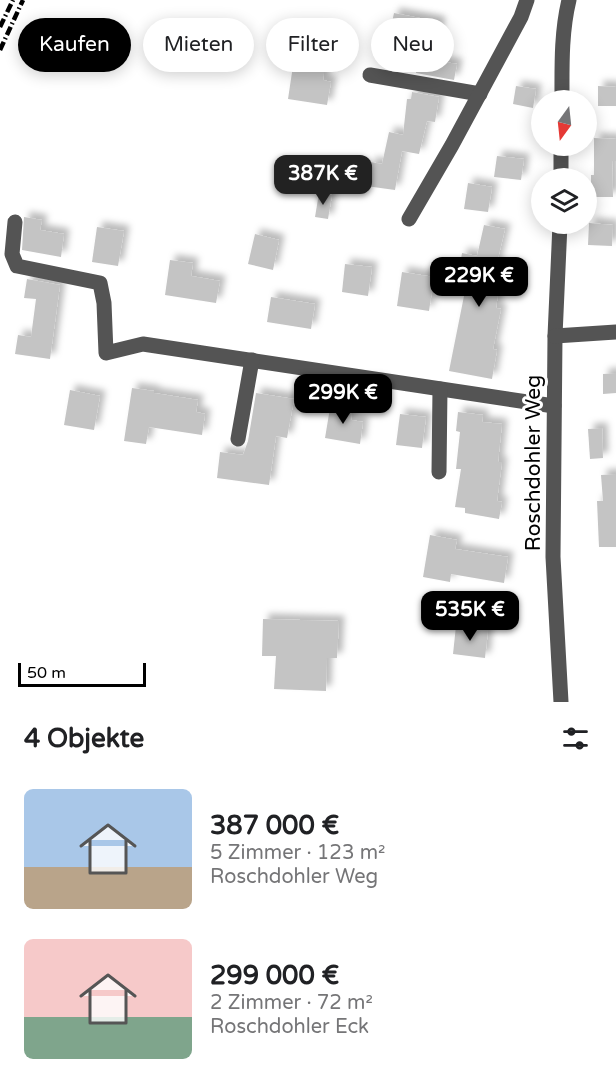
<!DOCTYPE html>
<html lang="de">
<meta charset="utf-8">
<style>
body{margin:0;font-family:"Varela Round",sans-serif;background:#f2f2f2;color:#202124;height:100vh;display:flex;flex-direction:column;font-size:22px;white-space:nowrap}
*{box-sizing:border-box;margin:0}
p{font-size:20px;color:#757577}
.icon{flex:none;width:33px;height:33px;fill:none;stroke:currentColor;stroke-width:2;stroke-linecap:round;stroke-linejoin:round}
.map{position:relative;height:702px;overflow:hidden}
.drawer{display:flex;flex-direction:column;background:#fff;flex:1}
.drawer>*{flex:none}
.guide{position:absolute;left:18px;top:18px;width:580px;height:54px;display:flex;gap:12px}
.needle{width:39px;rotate:195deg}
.buttons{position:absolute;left:531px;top:90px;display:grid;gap:12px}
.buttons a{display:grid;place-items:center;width:66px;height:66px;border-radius:50%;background:#fff;box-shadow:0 3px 15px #0003;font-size:30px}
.scale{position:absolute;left:18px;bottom:15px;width:128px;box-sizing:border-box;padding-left:6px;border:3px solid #000;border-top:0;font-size:16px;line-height:21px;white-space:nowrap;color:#000;-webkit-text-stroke:4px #fff;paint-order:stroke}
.price{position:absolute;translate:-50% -51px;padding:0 14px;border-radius:12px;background:#000;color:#fff;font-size:20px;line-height:39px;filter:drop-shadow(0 2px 3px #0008)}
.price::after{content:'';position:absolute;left:50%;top:36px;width:18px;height:14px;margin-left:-9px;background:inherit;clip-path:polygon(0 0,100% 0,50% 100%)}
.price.selected{background:#222;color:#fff}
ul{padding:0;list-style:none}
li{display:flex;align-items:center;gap:18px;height:150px;padding:0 24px}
li span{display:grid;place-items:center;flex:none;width:168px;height:120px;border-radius:9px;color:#555}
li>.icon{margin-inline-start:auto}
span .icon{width:72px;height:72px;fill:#fffc;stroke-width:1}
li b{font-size:26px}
h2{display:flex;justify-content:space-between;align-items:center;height:72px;padding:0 24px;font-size:26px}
.pill{padding:0 21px;border-radius:27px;background:#fff;box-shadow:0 3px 15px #0003;font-size:21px;line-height:54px}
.pill.selected{background:#000;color:#fff}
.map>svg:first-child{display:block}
</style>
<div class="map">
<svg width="616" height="702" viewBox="0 0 616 702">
<defs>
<filter id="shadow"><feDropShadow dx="5.5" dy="-5.5" stdDeviation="3" flood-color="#0004"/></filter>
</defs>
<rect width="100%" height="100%" fill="#fff"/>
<g fill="#c4c4c4" filter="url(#shadow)">
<path d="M394 13 440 22 432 60 457 64 454 80 416 73 421 43 389 36Z"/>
<path d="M294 36 328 41 323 80 331 82 327 105 288 99 294 59 291 58Z"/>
<path d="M516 86 536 89 533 108 513 104Z"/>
<path d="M598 86 616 87V106H598Z"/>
<path d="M412 92 439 97 435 122 427 121 419 154 402 151 395 190 366 186 370 162 382 164 389 132 403 135 407 99H411Z"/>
<path d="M594 138 616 139V161H612L613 197H591V175H594Z"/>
<path d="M497 156 524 159 521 180 494 177Z"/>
<path d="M468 183 492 187 488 212 464 209Z"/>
<path d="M319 193 332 195 328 219 315 217Z"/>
<path d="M24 217 42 220 40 230 64 234 61 257 22 250Z"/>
<path d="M589 223 613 225 612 246 588 245Z"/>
<path d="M484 225 505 229 496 267 502 268 496 308 501 309 493 349 497 350 492 379 449 371 466 286 457 284 462 253 477 256Z"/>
<path d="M97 227 124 231 118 266 92 262Z"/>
<path d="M255 234 279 240 273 270 248 264Z"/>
<path d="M170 260 193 263 191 276 220 281 216 303 165 295Z"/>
<path d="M345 264 372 267 368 296 342 292Z"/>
<path d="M402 272 434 277 429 311 397 306Z"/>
<path d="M27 279 60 285 50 359 15 354 18 335 31 337 36 299 24 298Z"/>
<path d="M271 297 315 304 311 329 267 322Z"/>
<path d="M616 373V393L603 394V374Z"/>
<path d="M132 388 154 391V393L198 400 196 412 205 414 202 435 149 427 146 444 124 441Z"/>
<path d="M70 390 100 396 94 430 64 425Z"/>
<path d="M256 393 294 399 287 438 276 436 269 485 217 478 220 452 243 455 248 441Z"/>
<path d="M331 402 353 406 351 420 363 422 360 444 325 438Z"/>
<path d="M458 412 483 415 482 422 502 424 498 462H502L497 501 502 502 499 519 465 513V508L455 507 461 469H456L460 432 456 431Z"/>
<path d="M400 414 426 417 422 448 396 445Z"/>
<path d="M602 428 603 458 590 459 588 429Z"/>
<path d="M616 474V547H599L597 501H603L601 475Z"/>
<path d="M430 535 457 540 455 549 508 557 504 583 451 574 450 582 423 577Z"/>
<path d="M263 619 339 621 337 658H327L326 691 274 689 276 656H262Z"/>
<path d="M456 626 488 630 485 658 453 654Z"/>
</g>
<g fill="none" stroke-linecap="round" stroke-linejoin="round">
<g stroke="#545454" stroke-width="15">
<path d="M370 75 480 94"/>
<path d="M562 100C562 67 561 33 569 0"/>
<path d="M561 178V146"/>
<path d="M409 219 452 145 521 17 527 0"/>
<path d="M15 222 12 254 17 266 100 283 104 303 106 353 143 344 554 406"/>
<path d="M560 224 555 336 553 557 561 702"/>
<path d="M555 336 616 332"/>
<path d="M238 439 252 360"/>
<path d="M439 472 440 389"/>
</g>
<g stroke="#000" stroke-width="4.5" stroke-dasharray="9 3 1.5 3" stroke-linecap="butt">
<path d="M0 27 13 0"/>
<path d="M0 50 23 0"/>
</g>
</g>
<g text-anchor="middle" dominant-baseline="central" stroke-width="6" stroke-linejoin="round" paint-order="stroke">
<g font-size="21" fill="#000" stroke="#fff">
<text transform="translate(533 463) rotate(-90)">Roschdohler Weg</text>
</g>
</g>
</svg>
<div class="buttons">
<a><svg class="needle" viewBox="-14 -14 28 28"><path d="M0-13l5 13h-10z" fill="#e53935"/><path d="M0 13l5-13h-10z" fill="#757577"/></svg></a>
<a><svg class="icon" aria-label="layers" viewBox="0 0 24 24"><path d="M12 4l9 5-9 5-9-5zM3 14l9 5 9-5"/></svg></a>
</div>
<div class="scale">50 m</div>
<b class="price selected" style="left:323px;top:206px">387K €</b>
<b class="price" style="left:479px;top:308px">229K €</b>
<b class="price" style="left:343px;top:425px">299K €</b>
<b class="price" style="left:470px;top:642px">535K €</b>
<div class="guide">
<a class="pill selected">Kaufen</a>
<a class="pill">Mieten</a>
<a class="pill">Filter</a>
<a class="pill">Neu</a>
</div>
</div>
<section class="drawer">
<h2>4 Objekte<svg class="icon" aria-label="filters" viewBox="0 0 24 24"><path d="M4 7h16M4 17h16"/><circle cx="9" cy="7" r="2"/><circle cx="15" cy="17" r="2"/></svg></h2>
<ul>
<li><span style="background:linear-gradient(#a9c7e8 65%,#b9a48a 0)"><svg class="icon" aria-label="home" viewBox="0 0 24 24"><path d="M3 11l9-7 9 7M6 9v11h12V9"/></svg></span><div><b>387 000 €</b><p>5 Zimmer · 123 m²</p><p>Roschdohler Weg</p></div></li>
<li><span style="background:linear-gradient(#f6c9c9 65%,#7fa58c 0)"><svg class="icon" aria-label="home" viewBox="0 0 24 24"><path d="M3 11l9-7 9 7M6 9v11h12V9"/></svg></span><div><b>299 000 €</b><p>2 Zimmer · 72 m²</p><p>Roschdohler Eck</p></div></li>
</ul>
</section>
